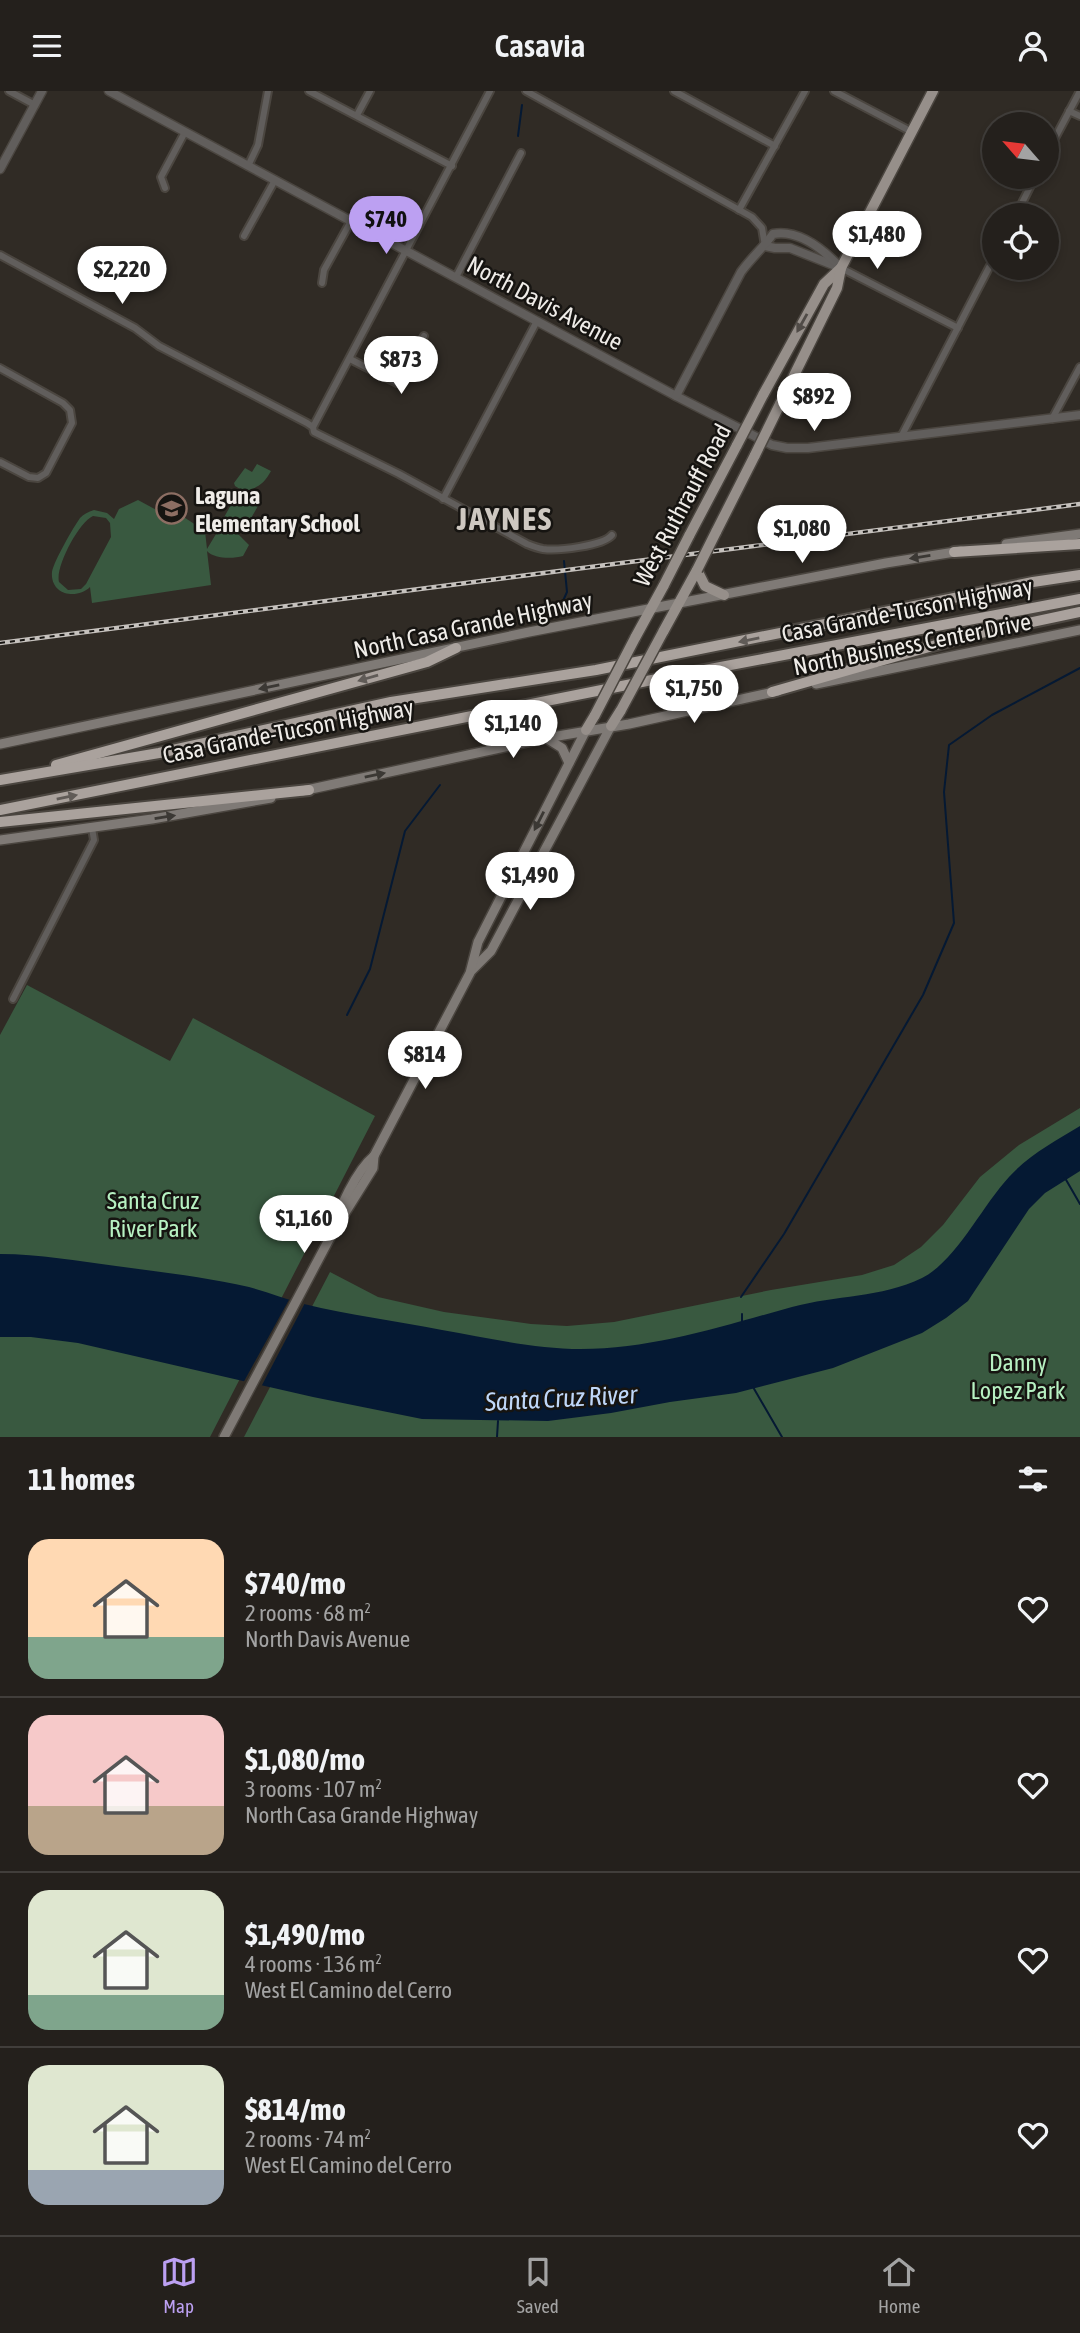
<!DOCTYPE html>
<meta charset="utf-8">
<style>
body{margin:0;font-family:"Asap Condensed",sans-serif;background:#2c2825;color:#f1f3f6;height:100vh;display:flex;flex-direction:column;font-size:26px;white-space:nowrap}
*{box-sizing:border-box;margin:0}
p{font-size:23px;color:#a3a3a3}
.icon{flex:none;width:38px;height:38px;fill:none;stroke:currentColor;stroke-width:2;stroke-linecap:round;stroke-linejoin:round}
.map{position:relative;height:1346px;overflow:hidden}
.panel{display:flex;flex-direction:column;background:#24201c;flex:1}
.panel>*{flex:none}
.needle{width:46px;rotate:298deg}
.fabs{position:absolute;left:982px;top:21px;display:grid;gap:14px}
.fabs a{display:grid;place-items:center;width:77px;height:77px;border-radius:50%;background:#24201c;box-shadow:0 4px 10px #0003,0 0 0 2px #413e3b;font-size:35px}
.price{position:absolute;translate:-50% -60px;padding:0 16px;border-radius:24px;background:#fff;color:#222;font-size:23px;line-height:46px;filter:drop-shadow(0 2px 4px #0008)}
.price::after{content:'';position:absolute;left:50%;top:42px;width:21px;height:16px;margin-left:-10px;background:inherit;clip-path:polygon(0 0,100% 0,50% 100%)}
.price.current{background:#bca0f2;color:#111}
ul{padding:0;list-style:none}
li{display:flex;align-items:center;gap:21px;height:175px;padding:0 28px}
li+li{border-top:2px solid #413e3b}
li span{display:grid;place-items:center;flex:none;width:196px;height:140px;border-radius:21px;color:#555}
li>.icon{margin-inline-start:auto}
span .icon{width:84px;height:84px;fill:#fffc;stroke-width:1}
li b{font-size:30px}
h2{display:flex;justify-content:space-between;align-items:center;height:84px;padding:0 28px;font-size:30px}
header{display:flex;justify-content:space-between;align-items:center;height:91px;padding:0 28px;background:#24201c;font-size:32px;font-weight:600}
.dock{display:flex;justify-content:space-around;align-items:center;height:98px;border-top:2px solid #413e3b;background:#24201c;font-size:19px;color:#a3a3a3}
.dock a{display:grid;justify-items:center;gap:4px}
.dock .current{color:#bca0f2}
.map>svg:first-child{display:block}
</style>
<header><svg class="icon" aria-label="menu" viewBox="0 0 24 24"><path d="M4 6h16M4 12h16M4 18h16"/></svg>Casavia<svg class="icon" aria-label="person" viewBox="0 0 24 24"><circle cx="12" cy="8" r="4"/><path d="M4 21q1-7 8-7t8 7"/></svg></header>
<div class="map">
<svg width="1080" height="1346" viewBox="0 0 1080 1346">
<rect width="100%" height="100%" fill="#302b25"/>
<g fill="#395940" fill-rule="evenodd">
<path d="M257 373 271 380C264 393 258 396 245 401L235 395 234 392 245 377 252 381Z"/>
<path d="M237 403 258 415 243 441 222 430Z"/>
<path d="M138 409 162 422 170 417 205 440 207 458 222 433 237 442 249 454 243 465C233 468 214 468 207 460L211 494 92 512 90 496C77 509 50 504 52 481 54 470 73 437 80 427 84 423 88 421 94 419L107 422 114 428 119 418ZM93 425 106 427 110 432 111 446 86 493 81 498 68 499 59 491C55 476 79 431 93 425Z"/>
<path d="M27 894 170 970 193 927 375 1025 210 1346H0V944Z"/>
<path d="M1080 1017V1346H244L330 1181 378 1206 444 1221 531 1233 567 1235 614 1231 771 1199 862 1184 894 1174 921 1156 943 1134 980 1086 1019 1054Z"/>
</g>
<path fill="#051933" d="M1080 1035V1080L1045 1102 1029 1118 968 1210 946 1227 922 1242 833 1277 736 1302 670 1311 611 1322 548 1330 422 1328 313 1306 78 1252 31 1246H0V1163C40 1163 77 1170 116 1175 160 1181 205 1186 249 1196 267 1201 286 1208 304 1213 349 1224 397 1230 442 1239 488 1247 534 1258 581 1258 653 1258 723 1235 792 1216 836 1204 881 1207 922 1187 956 1170 982 1115 1009 1086 1029 1064 1055 1050 1080 1035Z"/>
<path fill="#302b25" d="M291 1205 306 1210 260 1298 242 1294Z"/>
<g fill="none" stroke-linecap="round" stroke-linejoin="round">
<g stroke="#051933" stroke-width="2">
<path d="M518 45 522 14"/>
<path d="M558 521 567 501 564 470"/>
<path d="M347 924 370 878 405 740 440 694"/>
<path d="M1065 1087 1080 1113"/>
<path d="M741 1206 784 1143 923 904 954 832 944 701 949 654 992 624 1080 577"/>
<path d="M742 1223V1233"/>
<path d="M753 1296 782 1346"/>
<path d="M497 1346 498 1330"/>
</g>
<defs>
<g id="minor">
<path d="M9 0 35 14"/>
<path d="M309 0 452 75"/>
<path d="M526 0 752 126 762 137 765 155"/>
<path d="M674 0 775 55"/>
<path d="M834 0 912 41"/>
<path d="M1069 20 1080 25"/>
<path d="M357 24 370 0"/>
<path d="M1046 64 1080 0"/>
<path d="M248 75 258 54 268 0"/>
<path d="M165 97 161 86 185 41"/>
<path d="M739 119 805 0"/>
<path d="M1016 124 1035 86"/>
<path d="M244 145 275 89"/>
<path d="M0 164 135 237 159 255 307 332 313 336 314 341 399 383 527 453C532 455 537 457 543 458 557 460 603 455 612 444"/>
<path d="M841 177 958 237"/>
<path d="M456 186 521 62"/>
<path d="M322 192 324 179 351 130"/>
<path d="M350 268 397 292 424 245"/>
<path d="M0 277 63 312 70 319 72 332 46 382 38 387 29 386 0 371"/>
<path d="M1052 328 1080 276"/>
<path d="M313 336 490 0"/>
<path d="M901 346 994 167"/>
<path d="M443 408 537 230"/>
<path d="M13 908 94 749 92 737"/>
</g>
<g id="tertiary">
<path d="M109 0 676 305 772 354 787 357H808L1080 324"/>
<path d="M0 78 42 0"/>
<path d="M765 155 775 157H790L838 176"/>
<path d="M676 305 741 181C751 167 763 157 773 143 799 138 825 160 841 177"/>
</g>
<g id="secondary">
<path d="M1006 453 1080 443"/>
<path d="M816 593 1080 539"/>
<path d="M546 647 562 657 569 672"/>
<path d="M0 653 529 541 886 472 961 460"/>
<path d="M302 700 546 647 629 633 778 600"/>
<path d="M0 749 152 728 271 707"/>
<path d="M472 879 491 860 611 635"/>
<path d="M333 1141C338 1119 356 1080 374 1065L470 882 478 851 586 639"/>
<path d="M224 1346 333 1141 373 1077 374 1065"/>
</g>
<g id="primary">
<path d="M763 304 824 193 841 177"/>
<path d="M780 313 837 197 841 177 933 0"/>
<path d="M716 441 755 364"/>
<path d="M689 445 737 354"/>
<path d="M697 479 705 495 724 504"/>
<path d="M663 541 697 479"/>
<path d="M635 547 664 494"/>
<path d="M611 635 621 619"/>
<path d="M586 639 595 624"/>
</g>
<g id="motorway">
<path d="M954 461 1080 453"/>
<path d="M772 601 971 544 1080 521"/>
<path d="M56 674 427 571 456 557"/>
<path d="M0 689 159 662 391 611 596 579 1033 491 1080 484"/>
<path d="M0 719 662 587 1080 508"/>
<path d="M0 731 309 699"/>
</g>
</defs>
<use href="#minor" stroke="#4b4640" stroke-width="10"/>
<use href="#tertiary" stroke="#4b4640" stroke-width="11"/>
<use href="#secondary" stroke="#4b4640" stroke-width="12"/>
<use href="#primary" stroke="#4b4640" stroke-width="13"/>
<use href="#motorway" stroke="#4b4640" stroke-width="14"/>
<use href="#minor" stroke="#615e5c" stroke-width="6"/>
<use href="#tertiary" stroke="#615e5c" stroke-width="8"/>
<use href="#secondary" stroke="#7f7a76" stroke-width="9"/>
<use href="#primary" stroke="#968f8a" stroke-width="10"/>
<use href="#motorway" stroke="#aaa29d" stroke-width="10"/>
<defs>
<path id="rail" d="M0 552 1080 413"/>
</defs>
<use href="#rail" stroke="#c5c1bd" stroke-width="4.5"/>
<use href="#rail" stroke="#161411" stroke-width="2" stroke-dasharray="5" stroke-linecap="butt"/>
<defs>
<g id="primary-bridge">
<path d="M737 354 763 304"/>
<path d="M755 364 780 313"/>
<path d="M697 479 716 441"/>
<path d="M664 494 689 445"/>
<path d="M621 619 663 541"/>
<path d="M595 624 635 547"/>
</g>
</defs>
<use href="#primary-bridge" stroke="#4b4640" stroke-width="13" stroke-linecap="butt"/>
<use href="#primary-bridge" stroke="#968f8a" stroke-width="10"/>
</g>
<defs><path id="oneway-solid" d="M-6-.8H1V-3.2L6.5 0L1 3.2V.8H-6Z" transform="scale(1.75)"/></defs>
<use fill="#504b47" href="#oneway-solid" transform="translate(802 232) rotate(119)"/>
<g fill="#3b3834">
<use href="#oneway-solid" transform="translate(920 466) rotate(171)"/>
<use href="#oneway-solid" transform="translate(269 596) rotate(168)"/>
<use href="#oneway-solid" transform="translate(375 684) rotate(-12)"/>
<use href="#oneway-solid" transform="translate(165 726) rotate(-9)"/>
<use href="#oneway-solid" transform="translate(539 730) rotate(117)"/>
</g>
<g fill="#605b57">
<use href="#oneway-solid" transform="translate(749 549) rotate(169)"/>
<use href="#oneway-solid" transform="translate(368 587) rotate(164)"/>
<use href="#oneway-solid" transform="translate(67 706) rotate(-11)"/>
</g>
<defs>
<symbol id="school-ring" viewBox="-11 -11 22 22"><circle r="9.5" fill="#161411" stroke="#8d6e63" stroke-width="1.5"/><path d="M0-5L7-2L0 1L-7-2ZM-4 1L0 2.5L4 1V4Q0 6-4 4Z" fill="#8d6e63"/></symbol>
</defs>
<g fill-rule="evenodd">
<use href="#school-ring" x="154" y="400" width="35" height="35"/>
</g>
<g text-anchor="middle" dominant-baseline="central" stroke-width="5" stroke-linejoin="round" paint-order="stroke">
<g font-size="24" fill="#efece8" stroke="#161411">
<text transform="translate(545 212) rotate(28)">North Davis Avenue</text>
<text transform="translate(682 414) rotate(-62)">West Ruthrauff Road</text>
<text transform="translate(907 519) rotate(-11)">Casa Grande-Tucson Highway</text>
<text transform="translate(473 534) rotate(-12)">North Casa Grande Highway</text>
<text transform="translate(912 553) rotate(-11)">North Business Center Drive</text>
<text transform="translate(288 640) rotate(-11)">Casa Grande-Tucson Highway</text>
</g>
<g font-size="24" font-weight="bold" fill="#efece8" stroke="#161411" text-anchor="start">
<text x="195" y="404">Laguna<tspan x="195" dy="28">Elementary School</tspan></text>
</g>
<g font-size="24" fill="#b7f1c2" stroke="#161411">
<text x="153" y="1109">Santa Cruz<tspan x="153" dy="28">River Park</tspan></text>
<text x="1018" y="1271">Danny<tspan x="1018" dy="28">Lopez Park</tspan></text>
</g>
<g font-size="26" font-style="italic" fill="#bfd7f8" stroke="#161411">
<text transform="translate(561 1307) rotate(-3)">Santa Cruz River</text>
</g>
<g font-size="32" font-weight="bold" letter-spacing="2" fill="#cec8c1" stroke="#161411">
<text x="505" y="427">JAYNES</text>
</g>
</g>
</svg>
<div class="fabs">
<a><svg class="needle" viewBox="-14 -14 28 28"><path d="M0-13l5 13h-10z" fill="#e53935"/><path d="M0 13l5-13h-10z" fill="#a3a3a3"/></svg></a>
<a><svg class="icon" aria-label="locate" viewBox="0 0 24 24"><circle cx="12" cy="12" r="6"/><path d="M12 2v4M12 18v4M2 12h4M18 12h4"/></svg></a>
</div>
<b class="price current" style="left:386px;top:165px">$740</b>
<b class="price" style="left:877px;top:180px">$1,480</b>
<b class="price" style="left:122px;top:215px">$2,220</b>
<b class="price" style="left:401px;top:305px">$873</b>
<b class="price" style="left:814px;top:342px">$892</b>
<b class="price" style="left:802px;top:474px">$1,080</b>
<b class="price" style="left:694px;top:634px">$1,750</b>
<b class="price" style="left:513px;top:669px">$1,140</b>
<b class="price" style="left:530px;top:821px">$1,490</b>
<b class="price" style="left:425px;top:1000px">$814</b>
<b class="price" style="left:304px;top:1164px">$1,160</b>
</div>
<section class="panel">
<h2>11 homes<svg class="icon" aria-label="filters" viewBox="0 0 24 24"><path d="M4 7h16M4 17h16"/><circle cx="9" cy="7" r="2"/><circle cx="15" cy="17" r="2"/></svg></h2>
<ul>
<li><span style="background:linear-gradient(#ffd9b3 70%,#7fa58c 0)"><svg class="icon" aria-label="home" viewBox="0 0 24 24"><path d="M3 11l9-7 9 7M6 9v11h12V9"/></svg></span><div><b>$740/mo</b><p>2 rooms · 68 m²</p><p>North Davis Avenue</p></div><svg class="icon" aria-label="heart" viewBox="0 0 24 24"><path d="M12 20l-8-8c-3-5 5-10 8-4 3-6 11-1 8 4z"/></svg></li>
<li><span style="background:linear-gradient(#f6c9c9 65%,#b9a48a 0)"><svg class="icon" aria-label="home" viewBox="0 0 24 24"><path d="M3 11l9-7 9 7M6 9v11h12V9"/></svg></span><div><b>$1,080/mo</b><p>3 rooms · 107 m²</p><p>North Casa Grande Highway</p></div><svg class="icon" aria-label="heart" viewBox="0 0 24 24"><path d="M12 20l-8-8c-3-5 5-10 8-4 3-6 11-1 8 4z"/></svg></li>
<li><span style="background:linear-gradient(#dfe7d0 75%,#7fa58c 0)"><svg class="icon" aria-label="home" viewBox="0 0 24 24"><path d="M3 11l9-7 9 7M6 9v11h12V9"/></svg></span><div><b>$1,490/mo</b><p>4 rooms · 136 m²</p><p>West El Camino del Cerro</p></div><svg class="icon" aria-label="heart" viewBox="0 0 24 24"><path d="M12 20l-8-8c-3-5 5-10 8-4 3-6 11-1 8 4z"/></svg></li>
<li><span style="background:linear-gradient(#dfe7d0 75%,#9aa5b1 0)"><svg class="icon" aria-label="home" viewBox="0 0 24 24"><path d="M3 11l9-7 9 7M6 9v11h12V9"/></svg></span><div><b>$814/mo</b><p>2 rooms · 74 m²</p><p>West El Camino del Cerro</p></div><svg class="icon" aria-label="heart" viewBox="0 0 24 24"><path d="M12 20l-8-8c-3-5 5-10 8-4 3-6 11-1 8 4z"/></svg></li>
</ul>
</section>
<nav class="dock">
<a class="current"><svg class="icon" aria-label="map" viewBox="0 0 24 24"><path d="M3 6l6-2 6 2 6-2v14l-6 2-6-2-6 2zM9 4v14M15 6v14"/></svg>Map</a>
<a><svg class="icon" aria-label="saved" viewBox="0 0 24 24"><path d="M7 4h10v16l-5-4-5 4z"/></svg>Saved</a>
<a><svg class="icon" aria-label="home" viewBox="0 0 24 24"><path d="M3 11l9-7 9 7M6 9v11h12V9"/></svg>Home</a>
</nav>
